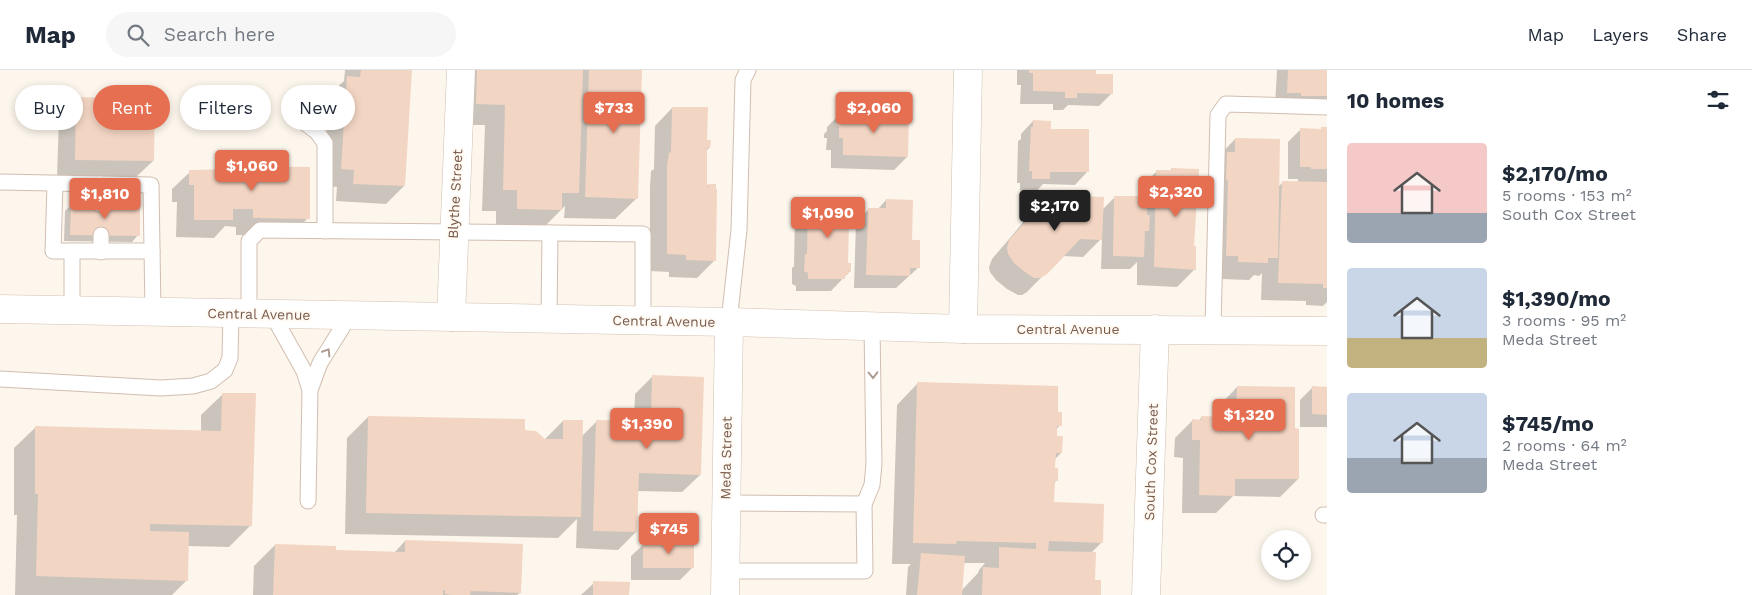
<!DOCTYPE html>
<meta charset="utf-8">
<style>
body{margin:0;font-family:"Work Sans",sans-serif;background:#f6f6f7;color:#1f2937;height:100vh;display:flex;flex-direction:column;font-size:19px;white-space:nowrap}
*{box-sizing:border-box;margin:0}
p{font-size:16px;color:#747a83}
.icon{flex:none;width:28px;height:28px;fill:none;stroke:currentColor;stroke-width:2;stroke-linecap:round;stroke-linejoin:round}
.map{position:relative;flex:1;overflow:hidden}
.details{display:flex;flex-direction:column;background:#fff;width:425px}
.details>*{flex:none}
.hud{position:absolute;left:15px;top:15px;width:475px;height:45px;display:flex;gap:10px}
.buttons{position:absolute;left:1261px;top:460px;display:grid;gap:10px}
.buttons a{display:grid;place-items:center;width:50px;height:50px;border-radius:50%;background:#fff;box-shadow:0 2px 8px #0003;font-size:25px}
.price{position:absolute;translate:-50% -42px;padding:0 11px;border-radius:5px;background:#e76f51;color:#fff;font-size:16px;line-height:32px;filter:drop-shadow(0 1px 2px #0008)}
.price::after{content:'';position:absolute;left:50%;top:30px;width:15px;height:11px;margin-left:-8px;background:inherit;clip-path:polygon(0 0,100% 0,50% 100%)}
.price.active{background:#222;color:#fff}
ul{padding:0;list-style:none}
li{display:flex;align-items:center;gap:15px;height:125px;padding:0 20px}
li span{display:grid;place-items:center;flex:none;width:140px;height:100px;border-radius:5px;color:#555}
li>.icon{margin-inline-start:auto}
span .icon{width:60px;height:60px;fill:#fffc;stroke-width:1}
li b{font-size:21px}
h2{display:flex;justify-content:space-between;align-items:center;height:60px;padding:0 20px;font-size:21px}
.pill{padding:0 18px;border-radius:22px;background:#fff;box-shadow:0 2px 8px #0003;font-size:18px;line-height:45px}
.pill.active{background:#e76f51;color:#fff}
header{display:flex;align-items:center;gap:30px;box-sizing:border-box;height:70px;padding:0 25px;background:#fff;border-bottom:1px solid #e0e1e3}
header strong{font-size:24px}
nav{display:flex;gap:28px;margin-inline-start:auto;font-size:18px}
.search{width:350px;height:45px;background:#f6f6f7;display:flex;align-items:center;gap:12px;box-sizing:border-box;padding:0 18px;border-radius:28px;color:#747a83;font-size:19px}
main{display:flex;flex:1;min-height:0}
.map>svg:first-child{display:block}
</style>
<header>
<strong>Map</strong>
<div class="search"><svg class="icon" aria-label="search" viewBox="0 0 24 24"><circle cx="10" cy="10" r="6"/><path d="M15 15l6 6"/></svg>Search here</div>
<nav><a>Map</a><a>Layers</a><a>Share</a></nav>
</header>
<main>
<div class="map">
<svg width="1327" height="525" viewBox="0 0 1327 525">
<rect width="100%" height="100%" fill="#fdf6ec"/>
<g fill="#0003" fill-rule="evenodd">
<path d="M345 0H411L404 116 386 134 336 131 337 117 324 116 329 25 344 11Z"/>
<path d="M456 0H641L637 128 615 149 564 148 565 136 540 161 496 160V141H482L485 55H455Z"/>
<path d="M1017 0H1095V5L1112 23 1099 36 1068 35 1063 40H1053V34H1020L1021 15H1017Z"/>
<path d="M1277 0H1327V38L1275 35Z"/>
<path d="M76 28 153 91 135 108 57 107 59 46Z"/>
<path d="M672 38 706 71 709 78 705 82 706 115H715V190L697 208 669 207V202L650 201V116L651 101 654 99 655 56Z"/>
<path d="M840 44 907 87 894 100 831 98V80H826L827 68H824V64L827 61V57Z"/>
<path d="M1033 51 1050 60 1087 102 1075 115 1043 114 1036 122 1020 121V113H1017L1018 71 1021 69V64Z"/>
<path d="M1301 59H1327V232L1323 236 1306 235V231L1261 230 1262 203 1259 206 1254 205 1249 210 1221 209 1218 87 1235 69 1278 117 1283 112H1298V109H1288V72Z"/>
<path d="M239 97 308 148 290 166 236 165V157L225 156 214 168 176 167 177 132H172V119L190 102 235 100Z"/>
<path d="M1157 101 1198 125 1193 129 1194 200 1177 217 1137 215V192L1130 199H1101L1102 168 1083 187 1062 186 1027 222 1022 225H1018L1007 219 996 210 990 202 989 197 992 189 1026 149V144L1044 126 1102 140 1115 127H1139V119Z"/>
<path d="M830 129 833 131 835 129 851 152 848 154 847 194 850 201 831 221H796V216L792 214V198L794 196 795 143 808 130Z"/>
<path d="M886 130 919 197 896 218H854L856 152 869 139H878Z"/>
<path d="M71 135 138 165 132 172 64 171 65 141Z"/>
<path d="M653 306 700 405 682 422 638 421 636 462 618 480 576 478 577 449 558 468 345 464 347 368 368 347 524 362 544 370 563 351 581 367 597 351 634 352 635 324Z"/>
<path d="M918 313 1057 343 1060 355 1056 360V367L1061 383 1054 390V399L1057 410 1053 414V434L1102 472 1091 483 1094 511 1099 525H906L908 497 911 494H892L897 335ZM963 493H985L979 500 978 503 961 521Z"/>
<path d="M1237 317 1294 359 1298 409 1280 427 1233 426 1216 443H1182L1183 388 1174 387 1175 368 1193 350 1198 351 1201 348H1219L1220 335Z"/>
<path d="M1313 317 1327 318V357H1300V330Z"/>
<path d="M223 324 250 456 229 477 187 476V510L172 525H15L17 445H14V378L36 357 201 362V345Z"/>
<path d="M405 471 520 523 517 525H253L254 496 275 475 335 482 394 483Z"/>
<path d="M644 474 693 497 680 510H631V486Z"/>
<path d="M594 513 628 525H581Z"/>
</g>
<g fill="#f3d5c3">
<path d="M361 0H412L405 116 353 114 354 100 341 99 347 6 360 7Z"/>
<path d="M477 0H583L579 123H562V140L517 139V120H503L505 35 476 34Z"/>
<path d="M589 0H642L638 129 585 127Z"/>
<path d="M1029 0H1096V4H1113V24L1077 23V28H1065V22L1033 21V3H1029Z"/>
<path d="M1288 0H1327V26H1301V23H1287Z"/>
<path d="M76 27 155 29 154 91 75 90Z"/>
<path d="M672 37H708L707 70H711L710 78H707V119L708 114H716V119H717L716 191 686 190V185L667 184V97L669 82 671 83Z"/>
<path d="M839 43 909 44 908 87 843 85V68H839V56H836L837 50H839Z"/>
<path d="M1033 50 1051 51V59H1089V102H1050V109H1032V101H1029L1031 57H1033Z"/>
<path d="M1321 57H1327V99H1311V97H1300V58L1321 59Z"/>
<path d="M1235 68 1280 69 1278 188H1268V193L1238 192V186H1226L1228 111 1226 109 1227 82H1235Z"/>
<path d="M238 96 310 97V149L253 148V139H233V150H194V115H189V100L238 99Z"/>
<path d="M1171 98 1199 99V125H1189V128H1197L1194 176H1196V200L1154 197 1156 100H1171Z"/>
<path d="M1282 111 1327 112V218H1323V214L1278 213Z"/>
<path d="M1044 125 1104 127 1102 170 1080 169 1056 195 1046 205 1039 208H1034L1025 202 1014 193 1008 184 1007 178 1009 170 1044 131Z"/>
<path d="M1114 126H1147V145H1150L1149 161H1145L1144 187 1113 186Z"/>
<path d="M819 128H832V130H834V128H845L849 131 850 145H852V153H849L848 193H851V202L848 201V205H845V209H808V203L804 201 805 184H807L808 129 819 130Z"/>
<path d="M886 129 913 130 912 170H920V198H910V206L866 205 868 138H886Z"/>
<path d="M71 133 140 134V166L70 165Z"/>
<path d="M652 305 704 307 701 405 639 403 637 462 593 461 596 350 651 351Z"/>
<path d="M917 312 1058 316V342H1062V356H1057V366H1063L1062 383H1056L1055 398H1058V411H1055L1054 432 1104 434 1103 473 1049 471 1048 481 1096 482 1095 510H1101V525H982L983 497 999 498V477L1036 479V472L1035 473 957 471 956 474 913 473Z"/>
<path d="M1237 316 1295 317V358L1299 359V409H1235V426L1199 425 1200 370H1192V349L1201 350V346L1236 347Z"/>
<path d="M1312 316 1327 317V345L1312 344Z"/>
<path d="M222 323H256L252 456 150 454V461L189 462 188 511 36 506 38 424H35V356L221 361Z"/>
<path d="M368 346 525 349V360L536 361 545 369H563V350H583L581 447 366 443Z"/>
<path d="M405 470 523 474 521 523 471 521 470 525H452L445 524V520H443V525H273L275 474 336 476V480L405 482Z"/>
<rect x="643" y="472" width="51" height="26"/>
<path d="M921 483 965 486 962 525H917Z"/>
<path d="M593 511 630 512 629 525H593Z"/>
</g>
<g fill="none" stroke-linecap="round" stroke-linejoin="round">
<defs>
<g id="service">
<path d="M301 50 317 62 325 73V161"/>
<path d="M0 112 151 115 153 242"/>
<path d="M55 114 53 181H152"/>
<path d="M99 134 100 114"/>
<path d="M101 165V182"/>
<path d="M72 181V241"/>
<path d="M249 243V171L260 160 643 164V251"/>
<path d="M272 244 304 301 310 320 308 431"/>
<path d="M549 249 550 163"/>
<path d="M729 252 739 160 743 10 748 0"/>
<path d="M1213 259 1218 45 1226 34 1327 37"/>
<path d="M0 309 161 318 193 316 211 311 225 300 230 288 231 243"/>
<path d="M310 320 320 293 350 245"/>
<path d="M864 434 872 415 874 394 872 256"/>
<path d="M1323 445H1327"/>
<path d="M725 501H865L864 434 725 433"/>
</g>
<g id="minor">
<path d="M451 247 461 0"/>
<path d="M963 259 968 0"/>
<path d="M725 525 729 252"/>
<path d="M1146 525 1155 259"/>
</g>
<path id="secondary" d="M0 239 729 252 963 259 1327 261"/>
</defs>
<use href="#service" stroke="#d1beb0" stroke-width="17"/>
<use href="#minor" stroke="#d1beb0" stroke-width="29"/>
<use href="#secondary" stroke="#d6c0b0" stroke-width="29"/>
<use href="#service" stroke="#fff" stroke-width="15"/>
<use href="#minor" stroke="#fff" stroke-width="28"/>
<use href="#secondary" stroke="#fff" stroke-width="28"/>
</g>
<defs><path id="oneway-chevron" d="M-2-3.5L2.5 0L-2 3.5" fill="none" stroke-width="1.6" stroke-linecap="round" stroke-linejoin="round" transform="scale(1.25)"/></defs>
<g stroke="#af9d94">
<use href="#oneway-chevron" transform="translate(327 282) rotate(-58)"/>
<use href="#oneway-chevron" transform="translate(873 305) rotate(89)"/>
</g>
<g text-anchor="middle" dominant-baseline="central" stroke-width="4" stroke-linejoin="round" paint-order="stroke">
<g font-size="14" fill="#7a5c4d" stroke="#fffaf3">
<text transform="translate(455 124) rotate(-87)">Blythe Street</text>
<text transform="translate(259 244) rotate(1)">Central Avenue</text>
<text transform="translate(664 251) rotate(1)">Central Avenue</text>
<text x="1068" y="259">Central Avenue</text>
<text transform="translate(726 388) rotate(-89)">Meda Street</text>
<text transform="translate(1151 392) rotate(-88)">South Cox Street</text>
</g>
</g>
</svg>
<div class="buttons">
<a><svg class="icon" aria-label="locate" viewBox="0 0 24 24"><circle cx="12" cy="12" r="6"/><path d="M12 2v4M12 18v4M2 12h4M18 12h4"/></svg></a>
</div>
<b class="price" style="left:614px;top:64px">$733</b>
<b class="price" style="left:874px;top:64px">$2,060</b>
<b class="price" style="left:252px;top:122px">$1,060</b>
<b class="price" style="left:1176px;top:148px">$2,320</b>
<b class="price" style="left:105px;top:150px">$1,810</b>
<b class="price active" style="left:1055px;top:162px">$2,170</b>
<b class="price" style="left:828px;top:169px">$1,090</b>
<b class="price" style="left:1249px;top:371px">$1,320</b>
<b class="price" style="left:647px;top:380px">$1,390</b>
<b class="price" style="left:669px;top:485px">$745</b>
<div class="hud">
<a class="pill">Buy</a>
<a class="pill active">Rent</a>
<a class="pill">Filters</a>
<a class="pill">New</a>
</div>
</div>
<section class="details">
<h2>10 homes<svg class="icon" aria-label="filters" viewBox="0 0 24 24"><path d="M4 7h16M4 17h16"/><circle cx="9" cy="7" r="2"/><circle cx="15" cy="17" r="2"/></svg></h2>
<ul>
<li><span style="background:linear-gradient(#f6c9c9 70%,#9aa5b1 0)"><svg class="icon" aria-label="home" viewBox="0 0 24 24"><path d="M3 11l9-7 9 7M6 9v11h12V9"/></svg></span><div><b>$2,170/mo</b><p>5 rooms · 153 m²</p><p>South Cox Street</p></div></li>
<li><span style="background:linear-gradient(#c9d6e8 70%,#c2b280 0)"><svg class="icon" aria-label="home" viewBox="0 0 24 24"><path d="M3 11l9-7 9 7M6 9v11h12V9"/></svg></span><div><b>$1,390/mo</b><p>3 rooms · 95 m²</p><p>Meda Street</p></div></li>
<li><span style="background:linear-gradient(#c9d6e8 65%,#9aa5b1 0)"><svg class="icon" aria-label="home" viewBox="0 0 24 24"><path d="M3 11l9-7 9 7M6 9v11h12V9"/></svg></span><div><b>$745/mo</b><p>2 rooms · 64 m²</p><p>Meda Street</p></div></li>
</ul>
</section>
</main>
